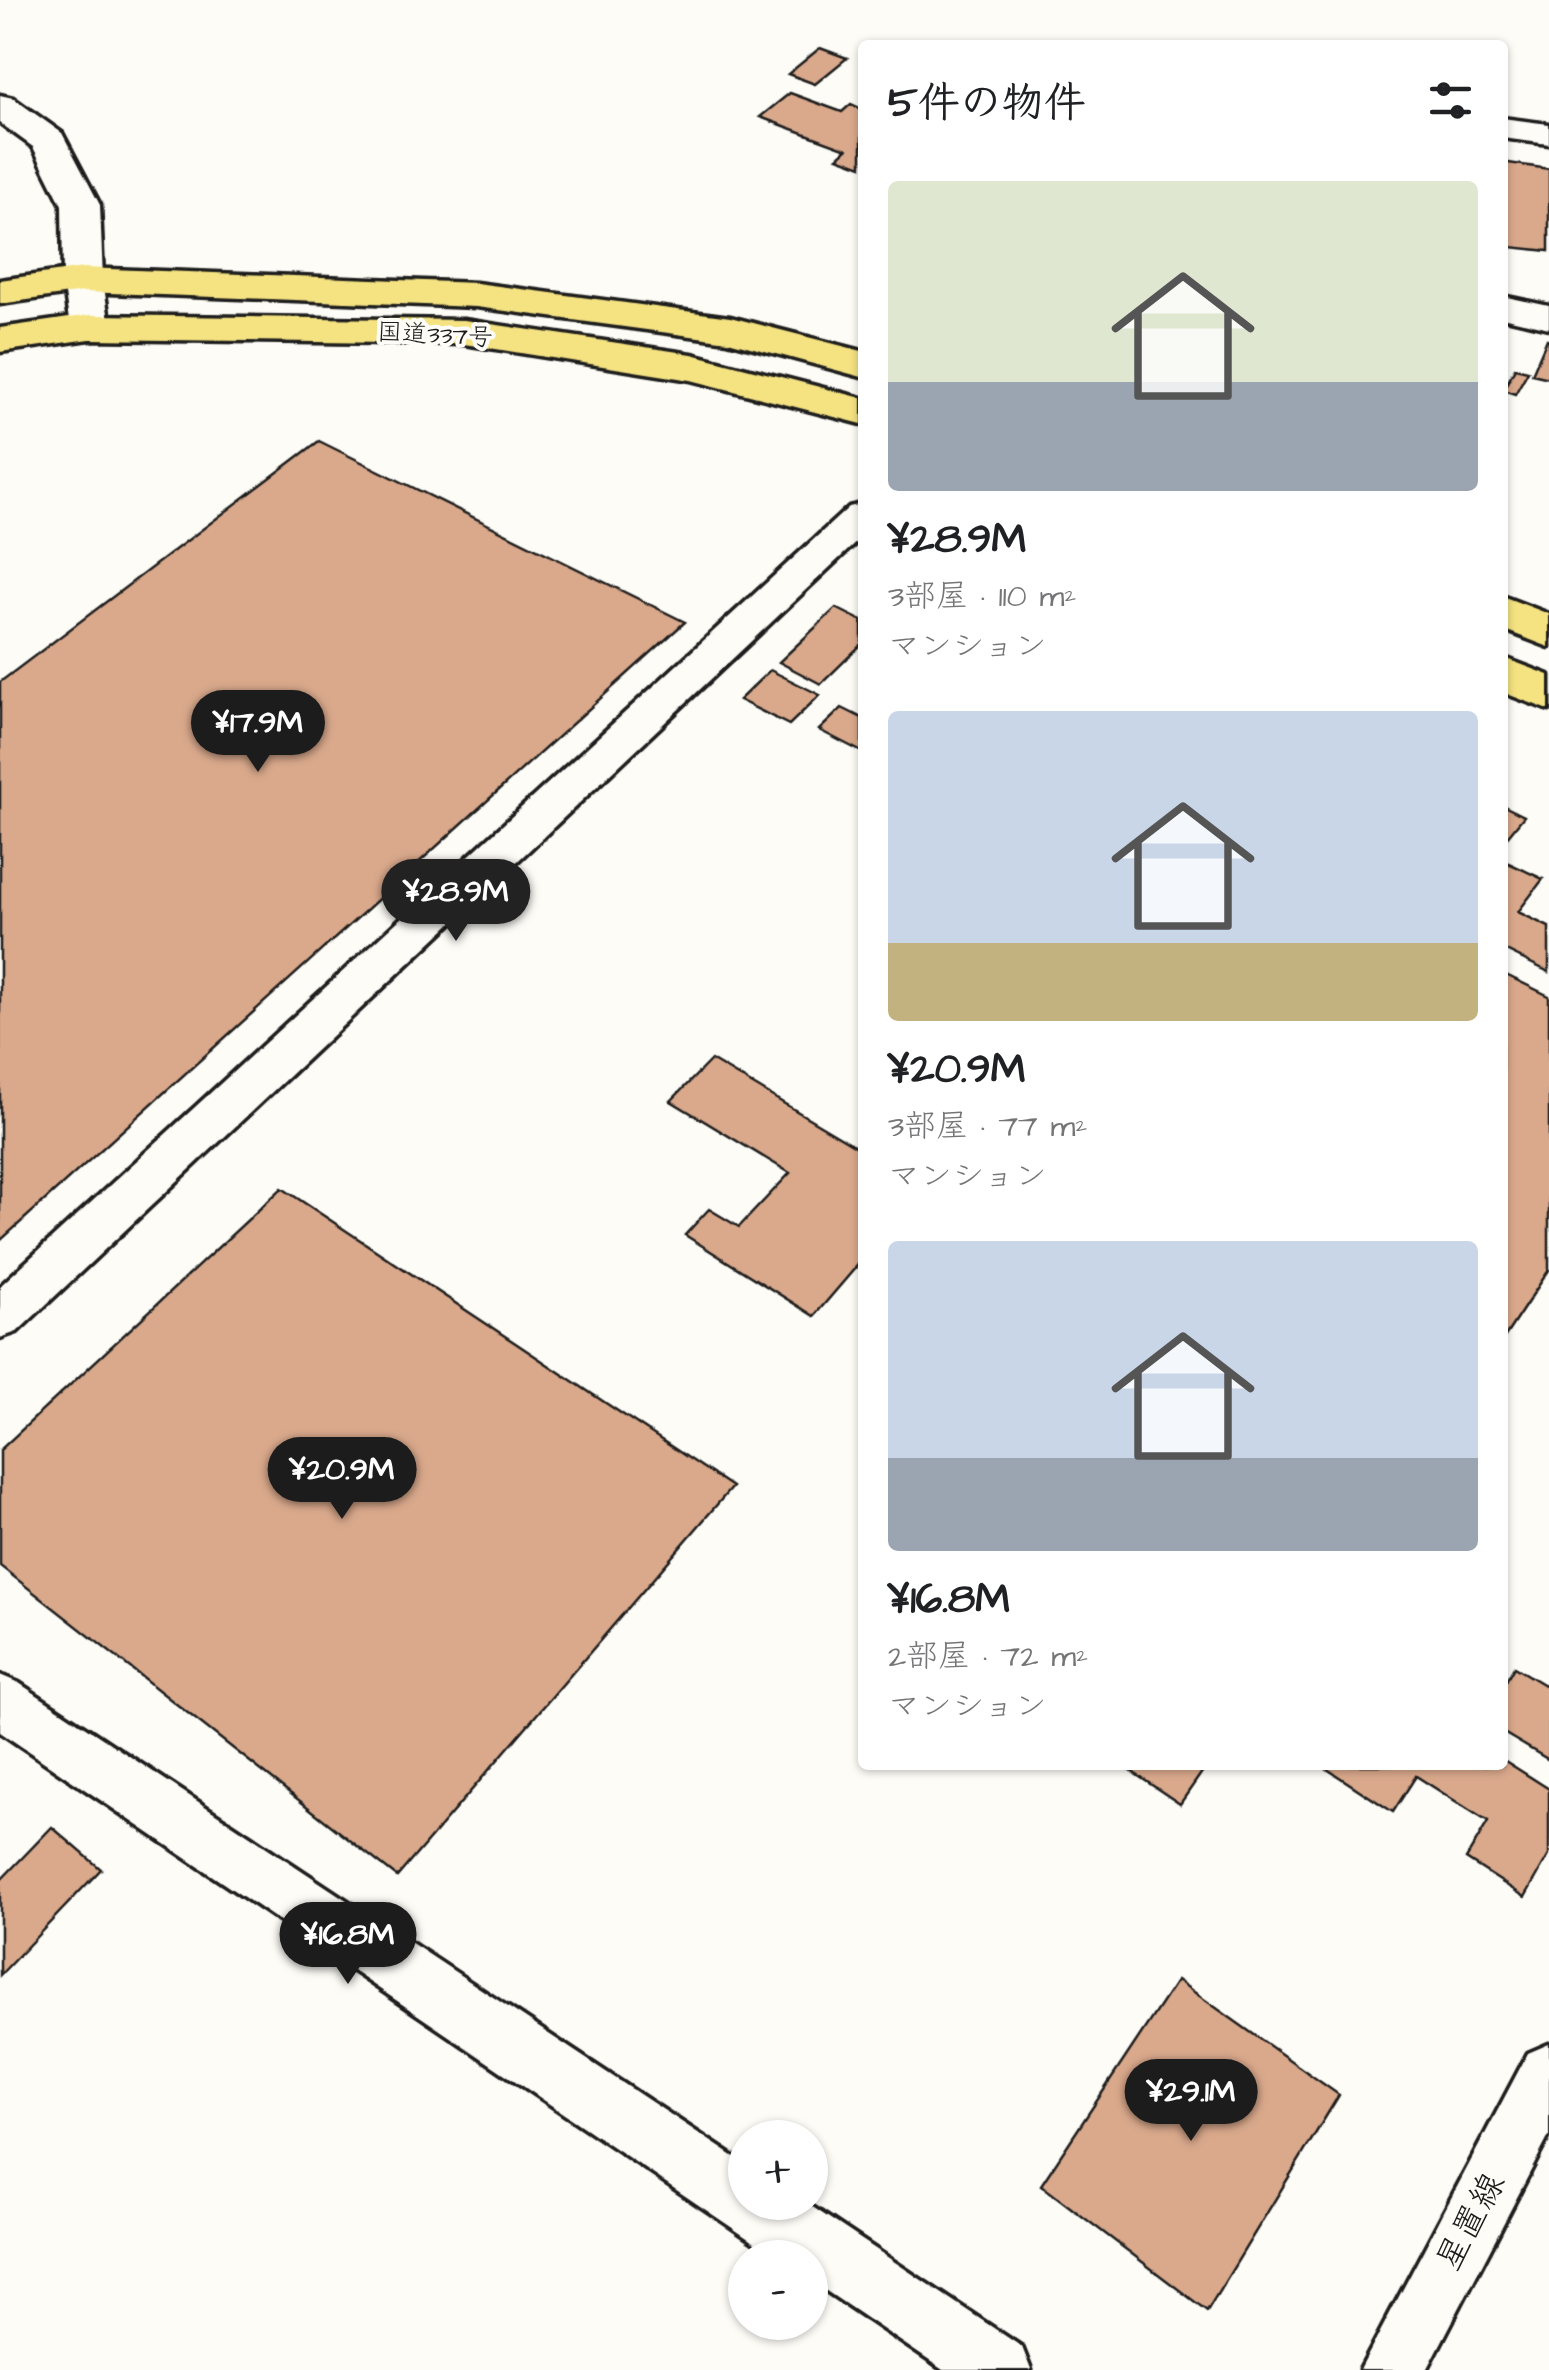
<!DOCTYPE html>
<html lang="ja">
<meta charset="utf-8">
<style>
body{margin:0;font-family:"Architects Daughter","Klee One",sans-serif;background:#f6f6f6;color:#202124;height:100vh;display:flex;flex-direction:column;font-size:38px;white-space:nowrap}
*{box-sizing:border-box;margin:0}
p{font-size:32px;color:#757577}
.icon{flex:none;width:55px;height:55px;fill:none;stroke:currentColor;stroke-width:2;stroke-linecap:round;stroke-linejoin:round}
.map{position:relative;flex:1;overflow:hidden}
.side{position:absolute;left:858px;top:40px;width:650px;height:1730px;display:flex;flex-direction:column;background:#fff;border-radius:10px;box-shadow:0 2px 8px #0004}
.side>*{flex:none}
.buttons{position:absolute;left:728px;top:2120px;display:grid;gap:20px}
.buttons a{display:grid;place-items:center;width:100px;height:100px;border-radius:50%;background:#fff;box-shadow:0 2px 8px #0004;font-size:50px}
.price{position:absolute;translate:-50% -85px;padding:0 22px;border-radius:35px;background:#1c1c1c;color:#fff;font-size:32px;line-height:65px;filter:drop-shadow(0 2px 5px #0008)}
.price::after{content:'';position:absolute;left:50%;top:60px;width:30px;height:22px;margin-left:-15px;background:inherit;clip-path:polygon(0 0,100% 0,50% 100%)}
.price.active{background:#222;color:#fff}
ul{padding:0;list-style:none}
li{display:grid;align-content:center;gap:20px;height:530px;padding:0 30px}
li span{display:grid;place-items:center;height:310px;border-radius:10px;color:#555}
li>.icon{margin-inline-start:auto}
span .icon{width:180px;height:180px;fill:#fffc;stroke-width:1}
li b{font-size:42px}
h2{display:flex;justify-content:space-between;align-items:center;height:120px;padding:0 30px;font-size:42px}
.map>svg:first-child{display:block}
</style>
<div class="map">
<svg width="1549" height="2370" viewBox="0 0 1549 2370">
<rect width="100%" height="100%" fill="#fdfcf7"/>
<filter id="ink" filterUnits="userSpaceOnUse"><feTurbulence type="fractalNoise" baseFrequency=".01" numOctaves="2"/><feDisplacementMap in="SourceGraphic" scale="20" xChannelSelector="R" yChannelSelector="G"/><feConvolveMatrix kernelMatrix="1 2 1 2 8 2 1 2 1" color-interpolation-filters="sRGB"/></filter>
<g filter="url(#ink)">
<g fill="#daa98c" stroke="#1c1c1c" stroke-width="2.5">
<path d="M820 48 847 58 815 84 788 74Z"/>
<path d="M790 93 842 112 851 104 862 109V166L838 157 847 149 760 117Z"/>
<path d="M1502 162 1549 169V251L1511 247 1510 253 1502 252Z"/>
<path d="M1547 339 1549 340V378L1532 374Z"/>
<path d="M1515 368 1528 371 1515 394 1503 390Z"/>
<path d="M319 441 685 622 0 1241V682Z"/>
<path d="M836 608 862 621V644L821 684 779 662Z"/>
<path d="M770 670 820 695 789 725 739 700Z"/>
<path d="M842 708 862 718V752L819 730Z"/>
<path d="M1502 805 1524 816 1502 843Z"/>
<path d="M1502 860 1543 879 1518 912 1549 927V972L1502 949Z"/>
<path d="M1502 973 1549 996V1270L1502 1341Z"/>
<path d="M711 1060 862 1150V1260L814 1316 685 1235 709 1209 739 1227 790 1173 671 1101Z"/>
<path d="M282 1188 732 1487 397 1877 0 1566V1450Z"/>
<path d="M1514 1667 1549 1688V1760L1502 1732V1688Z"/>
<path d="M1502 1759 1549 1789V1855L1525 1897 1466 1859 1488 1822 1416 1776 1393 1812 1321 1765H1502Z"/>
<path d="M1122 1765H1207L1180 1804Z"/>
<path d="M52 1827 101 1869 0 1975V1881Z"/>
<path d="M1177 1980 1339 2095 1207 2311 1041 2185Z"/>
</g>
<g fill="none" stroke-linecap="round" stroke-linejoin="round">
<defs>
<g id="minor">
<path d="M1502 118 1549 124V144L1502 138Z"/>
<path d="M1502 296 1549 306V328L1502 317Z"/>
<path d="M862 504V537L17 1332 0 1338V1286L849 507Z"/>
<path d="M0 1675 19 1683 745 2164V2202H805L1022 2347 1031 2370H943L810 2280V2258H777L0 1732Z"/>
<path d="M1549 2044V2136L1427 2370H1360L1528 2053Z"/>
</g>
<path id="secondary" d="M0 95 13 98 62 133 100 205 103 280 110 327 104 336 90 339 76 336 70 327 63 280 62 205 33 147 0 123Z"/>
<g id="trunk">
<path d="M83 268 476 283 730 317 862 351V377L728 341 476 307 83 292 0 304V280Z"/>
<path d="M90 315 464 320 692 354 862 398V424L691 380 464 344 90 339 0 352V328Z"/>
<path d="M1502 596 1549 614V647L1502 629Z"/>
<path d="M1502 657 1549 675V710L1502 692Z"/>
</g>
</defs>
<use href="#minor" stroke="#1c1c1c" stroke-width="7"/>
<use href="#secondary" stroke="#1c1c1c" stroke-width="7"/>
<use href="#trunk" stroke="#1c1c1c" stroke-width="7"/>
<use href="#minor" fill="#fdfcf7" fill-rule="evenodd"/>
<use href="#secondary" fill="#fdfcf7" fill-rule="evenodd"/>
<use href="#trunk" fill="#f5e382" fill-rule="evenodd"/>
</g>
</g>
<g text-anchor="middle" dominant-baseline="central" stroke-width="8" stroke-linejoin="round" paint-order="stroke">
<g font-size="25" fill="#1c1c1c" stroke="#fdfcf7">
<text transform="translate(435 335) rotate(3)">国道337号</text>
</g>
<g font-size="35" fill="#1c1c1c" stroke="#fdfcf7">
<text transform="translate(1471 2222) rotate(-62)">星置線</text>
</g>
</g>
</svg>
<div class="buttons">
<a>+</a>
<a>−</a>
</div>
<b class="price" style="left:258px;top:775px">¥17.9M</b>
<b class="price active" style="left:456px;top:944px">¥28.9M</b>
<b class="price" style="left:342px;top:1522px">¥20.9M</b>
<b class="price" style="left:348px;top:1987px">¥16.8M</b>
<b class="price" style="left:1191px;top:2144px">¥29.1M</b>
<section class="side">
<h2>5件の物件<svg class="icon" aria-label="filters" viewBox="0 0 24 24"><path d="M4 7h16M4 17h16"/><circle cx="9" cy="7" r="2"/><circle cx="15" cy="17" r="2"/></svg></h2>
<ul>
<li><span style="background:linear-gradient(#dfe7d0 65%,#9aa5b1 0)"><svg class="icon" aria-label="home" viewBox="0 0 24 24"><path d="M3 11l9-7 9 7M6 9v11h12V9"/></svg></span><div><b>¥28.9M</b><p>3部屋 · 110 m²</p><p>マンション</p></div></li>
<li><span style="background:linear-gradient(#c9d6e8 75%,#c2b280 0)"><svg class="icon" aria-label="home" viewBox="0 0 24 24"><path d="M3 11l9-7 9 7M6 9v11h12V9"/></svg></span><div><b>¥20.9M</b><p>3部屋 · 77 m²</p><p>マンション</p></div></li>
<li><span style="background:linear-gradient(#c9d6e8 70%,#9aa5b1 0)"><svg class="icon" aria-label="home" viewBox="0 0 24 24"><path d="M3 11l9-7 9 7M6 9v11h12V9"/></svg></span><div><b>¥16.8M</b><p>2部屋 · 72 m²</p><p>マンション</p></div></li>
</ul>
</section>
</div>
